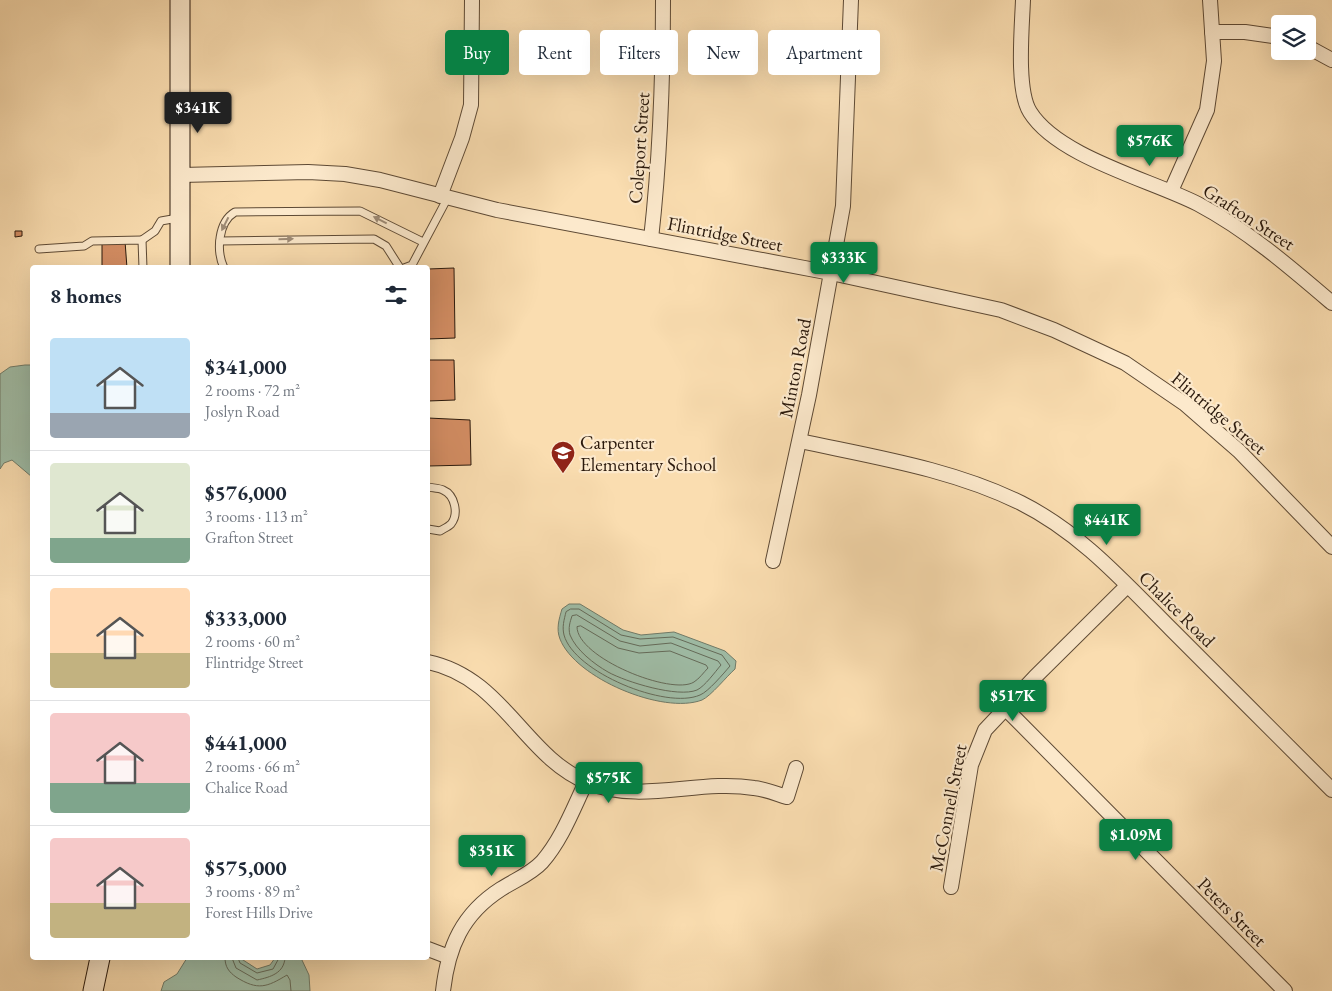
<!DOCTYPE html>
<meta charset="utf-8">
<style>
body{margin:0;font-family:"EB Garamond",serif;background:#f6f6f7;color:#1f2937;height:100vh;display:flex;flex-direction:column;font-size:19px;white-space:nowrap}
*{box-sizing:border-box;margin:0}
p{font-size:16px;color:#747a83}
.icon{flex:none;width:28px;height:28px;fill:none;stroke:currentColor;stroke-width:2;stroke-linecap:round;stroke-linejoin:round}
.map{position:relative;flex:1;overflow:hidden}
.side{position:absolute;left:30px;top:265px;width:400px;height:695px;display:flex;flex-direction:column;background:#fff;border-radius:5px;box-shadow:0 5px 20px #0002}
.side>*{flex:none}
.banner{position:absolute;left:445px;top:30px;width:475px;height:45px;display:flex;gap:10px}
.controls{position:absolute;left:1271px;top:15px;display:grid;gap:10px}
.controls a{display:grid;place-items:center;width:45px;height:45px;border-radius:5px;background:#fff;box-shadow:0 5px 20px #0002;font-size:25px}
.price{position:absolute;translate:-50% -42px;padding:0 11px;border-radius:5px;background:#0b8043;color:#fff;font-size:16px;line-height:32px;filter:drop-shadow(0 1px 2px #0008)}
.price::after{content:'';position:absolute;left:50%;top:30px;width:15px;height:11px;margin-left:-8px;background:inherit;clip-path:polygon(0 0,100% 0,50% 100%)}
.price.on{background:#222;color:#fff}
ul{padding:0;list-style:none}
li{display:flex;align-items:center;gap:15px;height:125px;padding:0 20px}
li+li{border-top:1px solid #e0e1e3}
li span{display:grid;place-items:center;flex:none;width:140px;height:100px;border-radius:5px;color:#555}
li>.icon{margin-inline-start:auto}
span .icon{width:60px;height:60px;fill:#fffc;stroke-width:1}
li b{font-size:21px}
h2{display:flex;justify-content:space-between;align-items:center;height:60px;padding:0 20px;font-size:21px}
.pill{padding:0 18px;border-radius:5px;background:#fff;box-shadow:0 5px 20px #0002;font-size:18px;line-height:45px}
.pill.on{background:#0b8043;color:#fff}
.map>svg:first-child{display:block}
</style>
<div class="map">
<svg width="1332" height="991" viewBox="0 0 1332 991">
<rect width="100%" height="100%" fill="#faddb0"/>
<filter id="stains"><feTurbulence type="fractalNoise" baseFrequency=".004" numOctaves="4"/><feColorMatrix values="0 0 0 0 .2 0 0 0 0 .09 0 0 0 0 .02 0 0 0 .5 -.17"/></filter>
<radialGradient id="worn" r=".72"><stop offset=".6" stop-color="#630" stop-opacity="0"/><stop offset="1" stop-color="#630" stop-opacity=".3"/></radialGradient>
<g fill="#9fbda7" stroke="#707b69">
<path d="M25 365H32V477L12 460 4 463 0 469V374L10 367Z"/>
<path d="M569 604H580L623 630 641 635 674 632 725 651 736 661 735 669C727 676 711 696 702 700 663 715 575 678 560 639 556 629 559 619 562 609Z"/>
<path d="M187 958H240L257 969 270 965 275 958H301L309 975 310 991H161L164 982 177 974Z"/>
</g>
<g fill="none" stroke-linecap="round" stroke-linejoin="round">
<g stroke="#646b5a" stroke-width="1">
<path d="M571 609H579L621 635 640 639 673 637 722 655 730 666C724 673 708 692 700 695 666 710 574 672 564 635 562 627 564 620 566 612Z"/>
<path d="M577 615 620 641 640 646 671 643 718 661 721 665C715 672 705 686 697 690 678 698 626 682 608 672 594 664 576 650 570 635 568 628 570 622 572 616Z"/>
<path d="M581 626 618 648 639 653 670 651 706 665 708 668C704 672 699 679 694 682 672 696 577 658 577 627Z"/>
<path d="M225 958C225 967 229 972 236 977 258 991 267 987 287 975L290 980 291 991"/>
<path d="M232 958 236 968 257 980C271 977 284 973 285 958"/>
<path d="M238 958 240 963 257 973 273 969 279 958"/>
</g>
</g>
<g fill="#d38d63" stroke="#2a190c">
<path d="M15 231H22V236L15 237Z"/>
<path d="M102 241H125L127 268H102Z"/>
<path d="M454 268 455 338 428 339V269Z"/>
<path d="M428 360H454L455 400 428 401Z"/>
<path d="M428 418 470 420 471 465 428 466Z"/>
</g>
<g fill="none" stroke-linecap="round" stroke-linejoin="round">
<defs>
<g id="lane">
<path d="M142 240 155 231 161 221 178 218"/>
<path d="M220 241 374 239 386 246 400 268"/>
<path d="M39 249 84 246 92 241 142 240 143 268"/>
<path d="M224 268C216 251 218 222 235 212L360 211 423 242"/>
<path d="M404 268 412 265 447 199"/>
<path d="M428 487C432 488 439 488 443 490 455 495 459 514 451 524 448 527 443 529 440 531L428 529"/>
</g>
<g id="street">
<path d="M1023 0C1022 27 1016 90 1030 112 1058 157 1151 180 1198 204 1247 230 1290 267 1332 303"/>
<path d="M1212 32H1245L1280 37"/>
<path d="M1308 47 1332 60"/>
<path d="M181 175 308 172 345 174 380 180 497 210 831 273 1001 310 1054 330 1125 363 1185 404 1239 451 1332 547"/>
<path d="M1171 191 1207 110 1214 61 1210 0"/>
<path d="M440 196 462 138 471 105 472 0"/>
<path d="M651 239C660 159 663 80 663 0"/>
<path d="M800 441C874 457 952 469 1021 503 1081 533 1125 583 1171 629 1225 683 1278 736 1332 790"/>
<path d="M773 561 809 395 843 206 851 0"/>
<path d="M428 662C504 678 524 757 589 783 643 804 698 779 754 788 765 789 777 794 787 797L796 768"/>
<path d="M1006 709 1285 991"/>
<path d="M951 887 971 765 985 730 1035 677 1127 586"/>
<path d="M428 949 449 957"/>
<path d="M443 991C448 947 462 914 501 889 515 880 531 874 542 862 562 839 573 809 586 782"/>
</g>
<g id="secondary">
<path d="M180 0V268"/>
<path d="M93 991 100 958"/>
</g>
</defs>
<use href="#lane" stroke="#5e4a35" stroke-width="9"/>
<use href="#street" stroke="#5e4a35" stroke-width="16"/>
<use href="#secondary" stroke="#2a190c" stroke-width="21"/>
<use href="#lane" stroke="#fce9cc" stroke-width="7"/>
<use href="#street" stroke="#fce9cc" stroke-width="14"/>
<use href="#secondary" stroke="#fce9cc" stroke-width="19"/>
</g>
<defs><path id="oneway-solid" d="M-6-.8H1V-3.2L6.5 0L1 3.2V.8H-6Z" transform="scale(1.25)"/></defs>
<g fill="#9e8b76">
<use href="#oneway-solid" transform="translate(380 220) rotate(-153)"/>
<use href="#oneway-solid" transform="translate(225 224) rotate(117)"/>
<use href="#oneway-solid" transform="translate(286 239) rotate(-1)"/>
</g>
<defs>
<symbol id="school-pin" viewBox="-11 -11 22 30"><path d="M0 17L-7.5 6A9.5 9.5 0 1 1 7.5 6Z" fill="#8f2418" stroke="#fce9cc"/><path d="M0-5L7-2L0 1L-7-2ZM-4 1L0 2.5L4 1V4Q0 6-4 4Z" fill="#fff"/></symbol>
</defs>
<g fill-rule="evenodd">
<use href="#school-pin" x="549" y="439" width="28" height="38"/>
</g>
<g text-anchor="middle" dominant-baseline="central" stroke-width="4.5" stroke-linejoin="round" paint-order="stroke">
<g font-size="19" fill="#2a190c" stroke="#fce9cc">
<text transform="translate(639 148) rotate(-86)">Coleport Street</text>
<text transform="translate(1249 217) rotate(33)">Grafton Street</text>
<text transform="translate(725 234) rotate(11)">Flintridge Street</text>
<text transform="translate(795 368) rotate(-79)">Minton Road</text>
<text transform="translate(1219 413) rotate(40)">Flintridge Street</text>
<text transform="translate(1177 609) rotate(45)">Chalice Road</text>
<text transform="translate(948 808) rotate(-79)">McConnell Street</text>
<text transform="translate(1232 912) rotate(45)">Peters Street</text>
</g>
<g font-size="19" fill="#2a190c" stroke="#fce9cc" text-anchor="start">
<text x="580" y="442">Carpenter<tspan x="580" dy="22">Elementary School</tspan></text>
</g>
</g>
<rect width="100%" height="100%" filter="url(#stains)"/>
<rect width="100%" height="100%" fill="url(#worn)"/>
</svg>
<div class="controls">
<a><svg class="icon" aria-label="layers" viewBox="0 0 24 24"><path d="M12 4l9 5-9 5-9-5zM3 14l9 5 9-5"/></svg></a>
</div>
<b class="price on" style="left:198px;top:134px">$341K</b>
<b class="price" style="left:1150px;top:167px">$576K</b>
<b class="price" style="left:844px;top:284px">$333K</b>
<b class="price" style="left:1107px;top:546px">$441K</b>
<b class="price" style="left:1013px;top:722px">$517K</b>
<b class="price" style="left:609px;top:804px">$575K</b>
<b class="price" style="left:1136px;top:861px">$1.09M</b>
<b class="price" style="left:492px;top:877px">$351K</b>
<div class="banner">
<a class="pill on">Buy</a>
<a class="pill">Rent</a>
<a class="pill">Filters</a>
<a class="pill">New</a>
<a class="pill">Apartment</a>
</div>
<section class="side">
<h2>8 homes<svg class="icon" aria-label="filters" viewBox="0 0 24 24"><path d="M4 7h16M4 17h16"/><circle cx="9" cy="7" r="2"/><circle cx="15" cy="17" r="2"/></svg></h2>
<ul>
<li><span style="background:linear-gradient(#bfe0f5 75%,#9aa5b1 0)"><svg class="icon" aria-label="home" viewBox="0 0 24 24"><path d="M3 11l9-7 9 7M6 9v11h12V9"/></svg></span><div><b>$341,000</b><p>2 rooms · 72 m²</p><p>Joslyn Road</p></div></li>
<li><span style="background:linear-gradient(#dfe7d0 75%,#7fa58c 0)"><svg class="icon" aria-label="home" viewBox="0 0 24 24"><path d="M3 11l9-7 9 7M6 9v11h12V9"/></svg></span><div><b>$576,000</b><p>3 rooms · 113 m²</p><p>Grafton Street</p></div></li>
<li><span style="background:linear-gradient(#ffd9b3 65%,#c2b280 0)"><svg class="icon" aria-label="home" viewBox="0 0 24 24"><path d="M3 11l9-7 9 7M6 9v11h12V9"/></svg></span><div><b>$333,000</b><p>2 rooms · 60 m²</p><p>Flintridge Street</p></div></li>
<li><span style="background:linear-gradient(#f6c9c9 70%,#7fa58c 0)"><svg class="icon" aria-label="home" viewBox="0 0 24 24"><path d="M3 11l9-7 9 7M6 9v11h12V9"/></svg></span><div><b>$441,000</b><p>2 rooms · 66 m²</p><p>Chalice Road</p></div></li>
<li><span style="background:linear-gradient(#f6c9c9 65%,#c2b280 0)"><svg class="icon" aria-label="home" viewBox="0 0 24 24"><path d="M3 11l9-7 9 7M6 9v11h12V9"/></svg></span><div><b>$575,000</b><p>3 rooms · 89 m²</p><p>Forest Hills Drive</p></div></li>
</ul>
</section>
</div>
